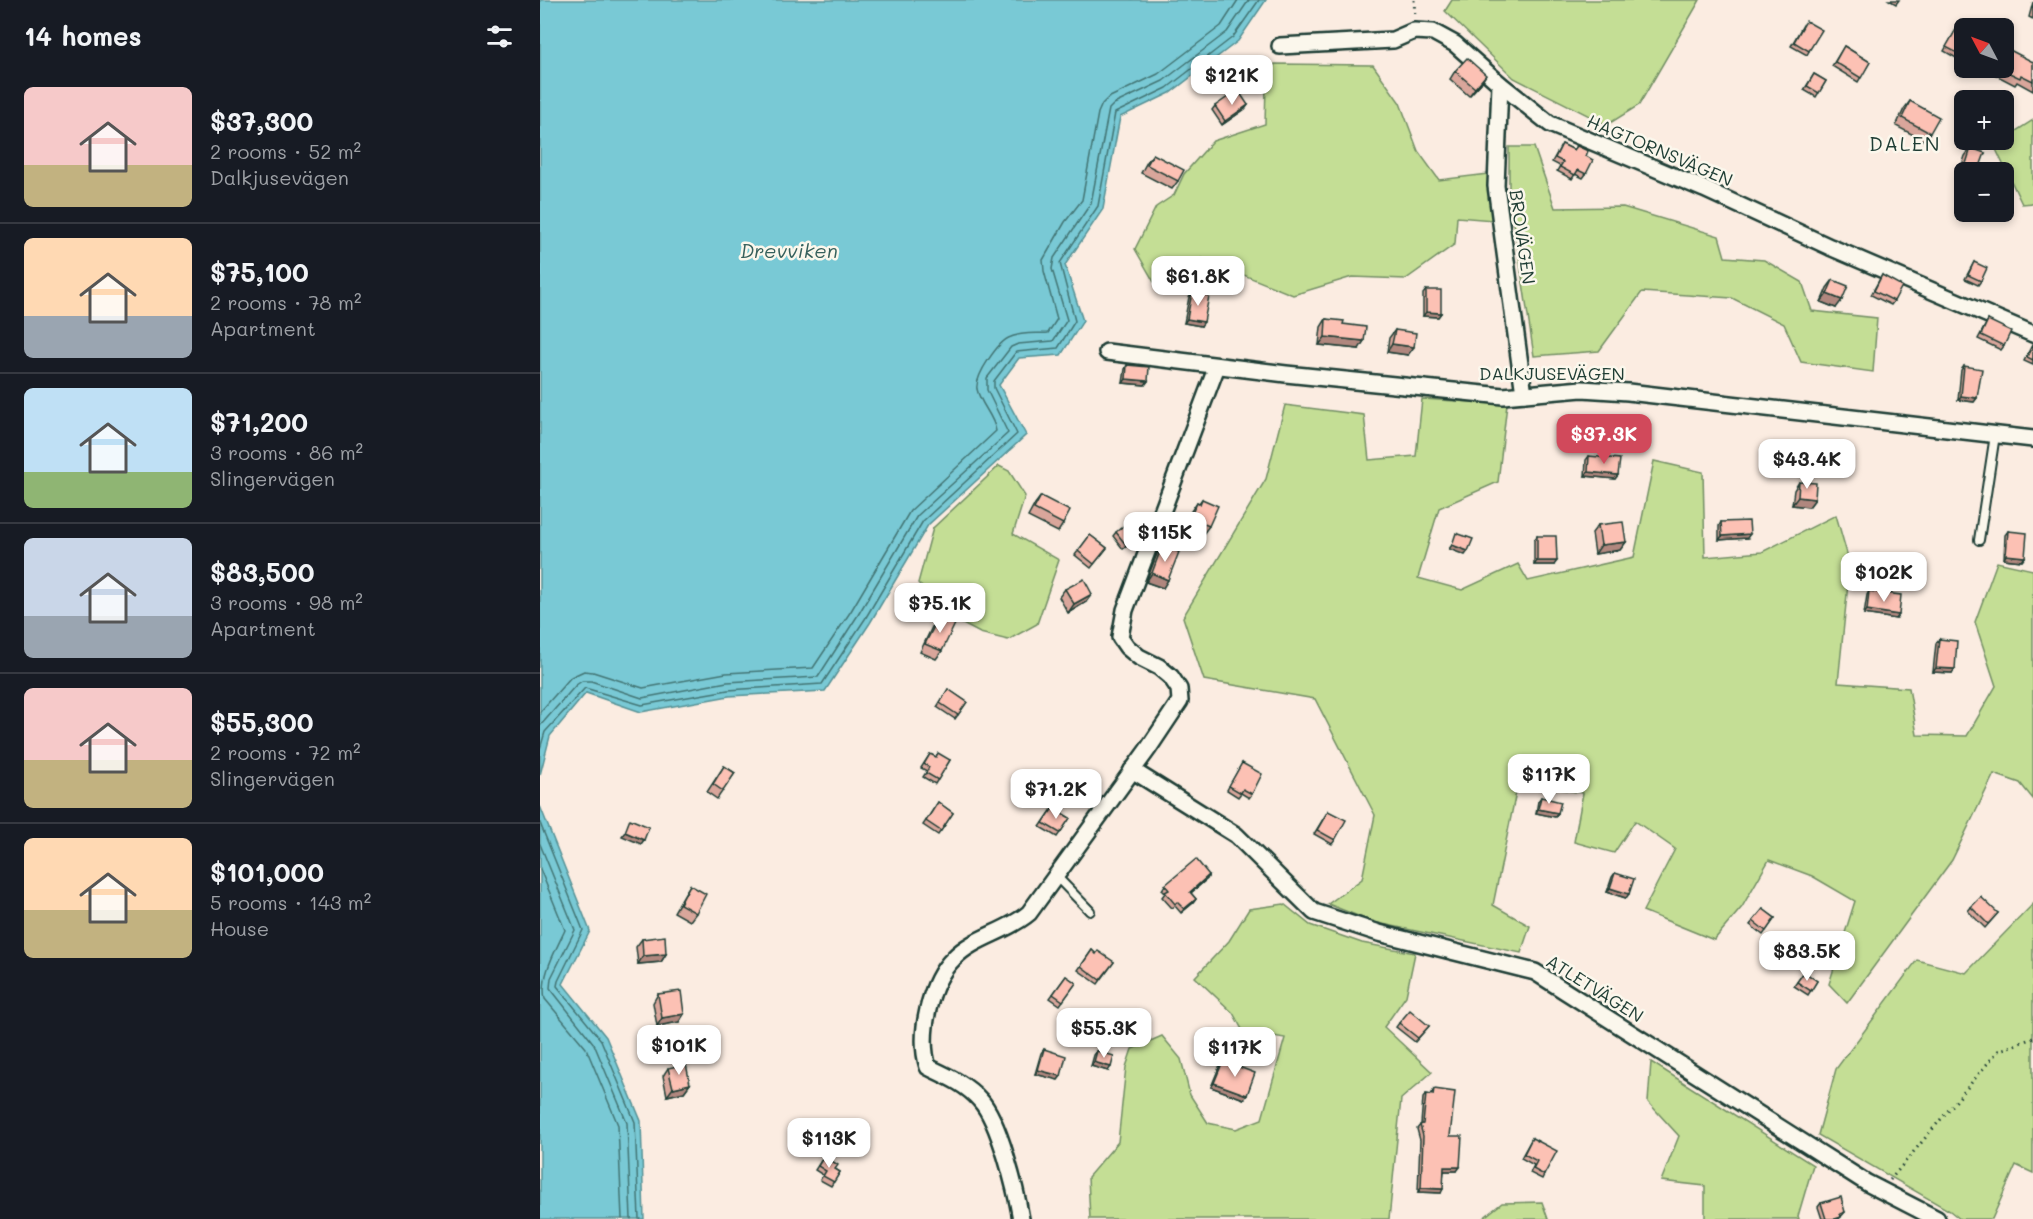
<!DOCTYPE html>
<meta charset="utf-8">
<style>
body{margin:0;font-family:Mali,sans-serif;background:#242831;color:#f1f3f6;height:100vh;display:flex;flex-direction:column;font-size:22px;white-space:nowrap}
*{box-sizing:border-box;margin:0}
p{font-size:20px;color:#9ea1a6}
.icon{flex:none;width:33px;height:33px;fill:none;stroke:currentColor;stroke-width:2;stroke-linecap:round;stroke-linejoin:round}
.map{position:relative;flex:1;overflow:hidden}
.panel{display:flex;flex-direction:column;background:#171b24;width:540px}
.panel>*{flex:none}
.needle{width:39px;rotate:311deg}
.buttons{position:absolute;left:1414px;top:18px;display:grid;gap:12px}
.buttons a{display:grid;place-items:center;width:60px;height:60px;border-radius:9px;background:#171b24;box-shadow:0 3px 9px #0003;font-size:30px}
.price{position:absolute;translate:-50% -51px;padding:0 14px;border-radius:12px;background:#fff;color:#222;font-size:20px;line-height:39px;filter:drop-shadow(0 2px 3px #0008)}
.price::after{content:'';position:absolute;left:50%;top:36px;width:18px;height:14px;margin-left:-9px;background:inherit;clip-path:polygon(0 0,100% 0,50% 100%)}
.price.active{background:#d1495b;color:#fff}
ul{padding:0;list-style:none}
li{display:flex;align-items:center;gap:18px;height:150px;padding:0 24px}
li+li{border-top:2px solid #363941}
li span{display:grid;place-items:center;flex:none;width:168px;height:120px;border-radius:9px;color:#555}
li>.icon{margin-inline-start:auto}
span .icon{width:72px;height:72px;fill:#fffc;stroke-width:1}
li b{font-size:26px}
h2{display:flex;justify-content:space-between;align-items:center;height:72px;padding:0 24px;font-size:26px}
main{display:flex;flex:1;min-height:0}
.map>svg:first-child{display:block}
</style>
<main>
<section class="panel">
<h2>14 homes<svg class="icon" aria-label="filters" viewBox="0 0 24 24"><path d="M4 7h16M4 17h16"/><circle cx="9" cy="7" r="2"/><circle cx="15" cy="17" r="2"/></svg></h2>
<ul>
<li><span style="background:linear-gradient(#f6c9c9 65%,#c2b280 0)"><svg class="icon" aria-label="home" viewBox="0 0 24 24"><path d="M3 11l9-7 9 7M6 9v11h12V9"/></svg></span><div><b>$37,300</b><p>2 rooms · 52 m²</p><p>Dalkjusevägen</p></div></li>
<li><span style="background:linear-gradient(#ffd9b3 65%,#9aa5b1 0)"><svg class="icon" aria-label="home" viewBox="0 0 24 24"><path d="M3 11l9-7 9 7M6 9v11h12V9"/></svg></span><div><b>$75,100</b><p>2 rooms · 78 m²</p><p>Apartment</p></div></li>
<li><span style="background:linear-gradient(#bfe0f5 70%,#8fb573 0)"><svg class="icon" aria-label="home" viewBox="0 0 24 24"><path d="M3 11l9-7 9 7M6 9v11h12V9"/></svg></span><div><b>$71,200</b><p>3 rooms · 86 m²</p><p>Slingervägen</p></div></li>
<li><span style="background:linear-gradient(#c9d6e8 65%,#9aa5b1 0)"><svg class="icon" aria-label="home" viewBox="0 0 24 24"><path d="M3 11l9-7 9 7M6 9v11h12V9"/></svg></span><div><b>$83,500</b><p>3 rooms · 98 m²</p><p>Apartment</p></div></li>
<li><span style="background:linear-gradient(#f6c9c9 60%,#c2b280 0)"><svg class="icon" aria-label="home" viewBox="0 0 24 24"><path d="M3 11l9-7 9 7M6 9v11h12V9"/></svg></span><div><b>$55,300</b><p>2 rooms · 72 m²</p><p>Slingervägen</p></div></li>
<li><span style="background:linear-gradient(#ffd9b3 60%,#c2b280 0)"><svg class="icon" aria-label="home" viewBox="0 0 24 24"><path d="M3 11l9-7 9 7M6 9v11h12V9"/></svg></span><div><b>$101,000</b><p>5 rooms · 143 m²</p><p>House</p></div></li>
</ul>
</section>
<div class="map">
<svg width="1493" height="1219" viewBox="0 0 1493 1219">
<rect width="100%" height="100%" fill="#fbece1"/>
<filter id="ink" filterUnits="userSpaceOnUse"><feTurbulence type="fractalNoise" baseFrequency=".0167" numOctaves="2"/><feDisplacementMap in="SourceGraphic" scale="12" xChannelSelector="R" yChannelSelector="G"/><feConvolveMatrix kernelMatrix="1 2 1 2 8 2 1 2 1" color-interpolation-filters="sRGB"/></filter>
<g filter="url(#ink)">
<g fill="#c4de95" stroke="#728e64" stroke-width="1.5">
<path d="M912 0H1160L1099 105 1067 125 974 78 905 11Z"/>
<path d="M735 64 833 65 860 103 878 151 899 180 948 174 953 220 917 217 915 244 866 279 812 277 753 295 662 258 614 282 595 249 616 207 634 195 644 174 673 141 725 124 726 85Z"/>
<path d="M1493 120V203L1482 204 1454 145Z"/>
<path d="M969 147H994L1015 208 1083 207 1179 236 1185 257 1224 260 1262 282 1272 311 1337 318 1333 372 1261 362 1244 324 1192 298 1102 292 1059 351 994 356 969 190Z"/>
<path d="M882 399 967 404 958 482 899 508 878 578 922 590 978 564 988 581 1094 557 1114 461 1163 472 1165 557 1222 552 1296 515 1310 564 1298 683 1369 688 1377 735 1427 736 1456 686 1435 622 1457 562 1493 570V799L1480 783 1454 774 1412 860 1307 1003 1289 984 1315 901 1272 876 1229 860 1202 907 1174 940 1103 911 1135 849 1095 821 1074 853 1034 842 1043 793 978 782 953 905 990 926 981 953 833 922 788 904 822 879 835 815 775 699 664 680 643 617 726 479 745 405 824 415 829 460 876 456Z"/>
<path d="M459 466 469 471 485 496 473 534 519 560 497 624 468 640 440 633 413 619 378 583 393 528Z"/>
<path d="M744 904 770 925 822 943 875 953 866 996 844 1027 892 1072 861 1099 849 1219H550L548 1177 578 1142 586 1067 592 1049 622 1036 641 1059 650 1095 668 1123 696 1129 722 1119 745 1038 703 1031 693 1013 655 977 689 941 709 909Z"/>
<path d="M1493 904V1173L1476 1165 1452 1219H1420L1410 1211 1278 1135 1296 1069 1377 960 1426 973Z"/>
<path d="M1111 1062 1273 1165 1258 1216 1259 1219H1165V1186L1121 1181 1139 1136 1108 1102Z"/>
<path d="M1002 1202 1008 1219H942L962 1203Z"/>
</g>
<g fill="#79c9d5" stroke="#559195" stroke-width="1.5">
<path d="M0 0H726L698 41 630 93 580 117 563 209 525 265 543 321 521 355 479 358 459 385 486 435 388 525 330 623 285 691 189 696 101 712 46 693 10 736 0 775Z"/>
<path d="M0 806 50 931 23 984 66 1037 101 1121 104 1219H0Z"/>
</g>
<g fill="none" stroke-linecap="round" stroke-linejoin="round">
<g stroke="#437574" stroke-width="1.5">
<path d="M0 712 31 677 44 671 53 672 103 688 186 673 273 668 311 611 370 511 456 431C454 416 440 404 437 389 435 376 458 341 471 337 482 332 496 334 508 333L517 319 504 271 503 260 525 222 542 200 558 113 562 104 568 98 618 74 681 26 698 0"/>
<path d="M0 726 36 685 42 681H51L102 698 187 682 278 677 318 615 377 516 468 433 447 390V378L471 347 478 344 513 341 527 320 512 269 514 258 551 203 569 109 574 104 623 81 687 32 709 0"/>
<path d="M0 749 5 732 45 688 102 705 188 690 282 684 325 619 383 521 477 434 454 388V381L476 352 518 348 535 321 520 263 558 206 575 113 627 88 693 37 719 0"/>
<path d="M0 823 43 930 18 981 17 986 61 1040 95 1122 99 1219"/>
<path d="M0 844 35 930 11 978 10 988 54 1044 87 1123 91 1219"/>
<path d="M0 869 25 930C16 950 0 976 5 999L46 1048 78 1125 82 1219"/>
</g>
<defs>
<g id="service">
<path d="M1439 540 1455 435"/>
<path d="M516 876 550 911"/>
</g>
<g id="minor">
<path d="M740 46 853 40 874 31 893 32 915 44 960 84 1010 124 1164 189 1290 247 1493 334"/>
<path d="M960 84 956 186 984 394"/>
<path d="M567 352 746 374 963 396 1042 389 1088 392 1493 439"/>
<path d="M592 770 696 835 774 912 839 933 995 972 1327 1183 1397 1219"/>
<path d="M481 1219C476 1190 459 1120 440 1100 426 1084 407 1076 388 1067 378 1036 389 982 414 958 434 937 467 932 489 913L608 749 640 701 639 689 631 677 619 667 599 657 587 647 580 637 585 610 677 366"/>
</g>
</defs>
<use href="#service" stroke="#1f3d34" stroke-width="12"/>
<use href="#minor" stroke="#1f3d34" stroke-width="20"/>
<g stroke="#1f3d34" stroke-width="3" stroke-dasharray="1.5 4.5" stroke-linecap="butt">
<path d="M874 0 875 16"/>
<path d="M1350 1180 1458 1051 1493 1038"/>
</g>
<use href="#service" stroke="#fbf7ec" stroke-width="8"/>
<use href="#minor" stroke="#fbf7ec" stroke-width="15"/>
</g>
<g fill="#d9a69b" stroke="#1f3d34" stroke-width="1.5">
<path d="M1349 0H1359L1356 4Z"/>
<path d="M1493 2V19L1489 17Z"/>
<path d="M1421 21 1425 28V63L1404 51Z"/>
<path d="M1263 25 1269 51 1267 55 1251 46Z"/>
<path d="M1304 46 1330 62 1318 82 1292 66Z"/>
<path d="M1493 62V91L1477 82 1475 85 1450 72 1452 68H1464Z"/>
<path d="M915 71 941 83 929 96 910 79Z"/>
<path d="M1274 74 1286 81 1276 97 1264 90Z"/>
<path d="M1370 101 1390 133 1385 141 1356 126 1364 109Z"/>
<path d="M708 105 705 109 682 125 672 110 675 106Z"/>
<path d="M1022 144 1034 150 1037 146 1046 156V174L1043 178 1035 174 1032 179 1017 171 1020 166 1012 162Z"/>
<path d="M1431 148 1445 153 1418 178 1425 156Z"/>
<path d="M613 154 638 181 632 189 601 173 607 162Z"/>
<path d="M1434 262 1441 281 1438 285 1425 279Z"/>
<path d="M1342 275 1354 301 1351 305 1331 295Z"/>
<path d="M1293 280 1296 308 1281 302 1287 288Z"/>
<path d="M886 290 901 313 898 317 883 316V294Z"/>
<path d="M652 292 661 326 644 323 649 297Z"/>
<path d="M786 319 803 324 819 349 779 345 781 327Z"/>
<path d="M1448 320 1464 346 1461 350 1438 339Z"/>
<path d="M855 330 868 355 847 352 849 338Z"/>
<path d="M1493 343V365L1484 361Z"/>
<path d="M587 365 608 381 605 385 583 383 585 369Z"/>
<path d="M1424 366 1437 398 1434 402 1418 400 1421 370Z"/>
<path d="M1049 456 1078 475 1075 479 1045 476 1046 460Z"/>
<path d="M1259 482 1275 499 1269 507 1252 505 1254 490Z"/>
<path d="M501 496 523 524 518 532 488 517 495 504Z"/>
<path d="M662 499 669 526 663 534 644 526 651 511 657 502 659 503Z"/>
<path d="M1181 522 1207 538 1179 540V526Z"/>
<path d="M1058 525 1086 542 1080 550 1055 554 1052 533Z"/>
<path d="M1468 531 1485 557 1482 561 1464 559 1465 535Z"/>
<path d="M576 532 598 536 595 540 583 549 573 536Z"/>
<path d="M550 535 567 548 551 568 535 555Z"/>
<path d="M997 536 1014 565H994V540Z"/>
<path d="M622 546 623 588 606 582 617 554Z"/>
<path d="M525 589 546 602 528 613 519 597Z"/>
<path d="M1329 591 1356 619 1324 614 1327 595Z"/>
<path d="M399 617 402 651 396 659 380 652 393 625Z"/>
<path d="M1399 639 1412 673 1393 672 1396 643Z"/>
<path d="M408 689 427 702 415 719 397 707Z"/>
<path d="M390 754 396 757 410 760 395 784 383 777 387 771 381 768Z"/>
<path d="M702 763 712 794 709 798 701 793 698 797 687 790Z"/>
<path d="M184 766 195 773 177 799 167 792Z"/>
<path d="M1001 797 1018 813 1015 817 996 813 998 801Z"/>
<path d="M398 802 413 813 398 835 383 825Z"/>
<path d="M513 808 530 818 517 837 500 827Z"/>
<path d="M788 811 795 840 792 844 774 834Z"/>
<path d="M1075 873 1086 898 1067 892 1072 877Z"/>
<path d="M669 875 667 879 651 893 656 899 653 903 641 913 635 906 632 908 622 897 625 893 622 890 625 885Z"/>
<path d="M150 885 156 913 150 921 134 912 145 893Z"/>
<path d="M1431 907 1458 913 1445 928 1428 911Z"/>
<path d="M1223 909 1235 918 1223 935 1210 925Z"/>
<path d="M102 939 126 954 121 962 98 964 96 947Z"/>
<path d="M552 950 556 954 574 962 558 984 538 970Z"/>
<path d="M1264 972 1277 981 1268 995 1254 986Z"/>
<path d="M526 976 536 983 520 1005 510 998Z"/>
<path d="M118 994 144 1014 139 1022 117 1026 113 1003Z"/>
<path d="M859 1023 889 1026 875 1042 856 1027Z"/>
<path d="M504 1049 521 1076 518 1080 495 1074 501 1053Z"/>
<path d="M557 1051 568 1071 551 1066 554 1055Z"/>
<path d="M683 1061 707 1095 704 1099 671 1087 680 1065Z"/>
<path d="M128 1068 150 1084 144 1092 127 1096 123 1076Z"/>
<path d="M894 1089 910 1136 917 1171H904L901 1193 878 1192 880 1140 877 1129 881 1124 883 1098 886 1094 891 1095Z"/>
<path d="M992 1138 1004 1175 1002 1179 990 1173 994 1165 981 1158Z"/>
<path d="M284 1156 295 1169 300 1172 291 1186 280 1180 283 1175 275 1170Z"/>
<path d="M1281 1203 1305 1212 1299 1219H1282L1278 1207Z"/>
</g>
<g fill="#b0877e" stroke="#1f3d34" stroke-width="1.5">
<path d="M946 75 941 83 929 96 935 88Z"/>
<path d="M708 105 705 109 682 125 685 121Z"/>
<path d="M1424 170 1432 172H1425V180L1418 178Z"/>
<path d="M1287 294 1302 300 1296 308 1281 302Z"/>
<path d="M886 312 901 313 898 317 883 316Z"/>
<path d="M647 319 664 322 661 326 644 323Z"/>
<path d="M785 337 824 341 819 349 779 345Z"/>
<path d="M852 344 874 347 868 355 847 352Z"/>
<path d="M586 379 608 381 605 385 583 383Z"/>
<path d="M1421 396 1437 398 1434 402 1418 400Z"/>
<path d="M1048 472 1078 475 1075 479 1045 476Z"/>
<path d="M1258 497 1275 499 1269 507 1252 505Z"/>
<path d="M1210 534 1207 538 1179 540 1182 536Z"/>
<path d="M598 536 595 540 583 549 586 545Z"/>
<path d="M1086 542 1080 550 1055 554 1061 545Z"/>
<path d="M912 545 928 551 925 555 909 549Z"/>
<path d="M1466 555 1485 557 1482 561 1464 559Z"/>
<path d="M997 561H1017L1014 565H994Z"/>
<path d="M612 573 628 580 623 588 606 582Z"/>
<path d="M552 594 546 602 528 613 534 604Z"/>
<path d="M1327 610 1359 615 1356 619 1324 614Z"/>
<path d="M1396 668 1415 669 1412 673 1393 672Z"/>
<path d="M998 809 1018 813 1015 817 996 813Z"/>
<path d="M85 832 104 840 101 844 82 836Z"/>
<path d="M669 875 667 879 647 896 650 892Z"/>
<path d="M1070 888 1089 894 1086 898 1067 892Z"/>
<path d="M656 899 653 903 641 913 644 909Z"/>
<path d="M126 954 121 962 98 964 103 956Z"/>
<path d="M144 1014 139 1022 117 1026 122 1018Z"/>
<path d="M554 1062 571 1067 568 1071 551 1066Z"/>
<path d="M498 1070 521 1076 518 1080 495 1074Z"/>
<path d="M674 1083 707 1095 704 1099 671 1087Z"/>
<path d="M150 1084 144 1092 127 1096 133 1088Z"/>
<path d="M904 1167H920L917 1171H902Z"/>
<path d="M881 1188 903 1189 901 1193 878 1192Z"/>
</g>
<g fill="#fcc1b4" stroke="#1f3d34" stroke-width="1.5">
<path d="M1266 21 1282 30 1269 51 1254 42Z"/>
<path d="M1421 21 1433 28H1425V57L1406 47Z"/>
<path d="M1304 46 1330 62 1321 78 1295 62Z"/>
<path d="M1464 47 1493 62V81L1481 75 1480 78 1459 68H1464Z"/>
<path d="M927 58 946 75 935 88 915 71Z"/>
<path d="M1274 74 1286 81 1279 93 1267 86Z"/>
<path d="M698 90 708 105 685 121 675 106Z"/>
<path d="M1370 101 1399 117 1390 133 1362 118Z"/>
<path d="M1022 144 1034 150 1037 146 1048 151 1046 156 1053 160 1046 174 1038 170 1035 175 1020 167 1023 162 1015 158Z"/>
<path d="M1431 148 1445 153 1438 172H1432L1424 170Z"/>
<path d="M613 154 644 170 638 181 607 165Z"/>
<path d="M1434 262 1447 268 1441 281 1428 275Z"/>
<path d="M1342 275 1362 286 1354 301 1334 291Z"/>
<path d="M1293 280 1308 286 1302 300 1287 294Z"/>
<path d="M886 290H901V313L886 312Z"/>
<path d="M652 292 669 296 664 322 647 319Z"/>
<path d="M786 319 804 321 803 324 826 327 824 341 785 337Z"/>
<path d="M1448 320 1471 331 1464 346 1441 335Z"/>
<path d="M855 330 876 333 874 347 852 344Z"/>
<path d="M1493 344V360L1487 357Z"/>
<path d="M587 365 609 367 608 381 586 379Z"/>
<path d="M1424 366 1442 369 1437 398 1421 396Z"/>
<path d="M1049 456 1080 459 1078 475 1048 472Z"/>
<path d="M1259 482 1276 483 1275 499 1258 497Z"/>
<path d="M501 496 530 511 523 524 494 509Z"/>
<path d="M662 499 678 506 669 526 650 518 657 502 660 504Z"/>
<path d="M1209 521 1210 534 1182 536 1181 522Z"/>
<path d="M1083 522 1086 542 1061 545 1058 525Z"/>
<path d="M587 523 598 536 586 545 576 532Z"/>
<path d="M1468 531 1487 533 1485 557 1466 555Z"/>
<path d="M916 533 933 539 928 551 912 545Z"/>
<path d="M550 535 567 548 554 564 538 551Z"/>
<path d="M997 536H1016L1017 561H997Z"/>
<path d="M622 546 639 552 628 580 612 573Z"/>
<path d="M544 579 552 594 534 604 525 589Z"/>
<path d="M1329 591 1361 595 1359 615 1327 610Z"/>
<path d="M399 617 415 624 402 651 385 644Z"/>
<path d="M1399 639 1417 641 1415 669 1396 668Z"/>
<path d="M408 689 427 702 418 715 400 703Z"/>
<path d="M398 753 410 760 398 780 386 773 389 767 384 764 390 754 396 757Z"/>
<path d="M702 763 722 774 712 794 703 789 701 793 689 786Z"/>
<path d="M184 766 195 773 183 791 173 784Z"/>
<path d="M1001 797 1021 802 1018 813 998 809Z"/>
<path d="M398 802 413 813 401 831 386 821Z"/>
<path d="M513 808 530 818 520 833 503 823Z"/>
<path d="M788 811 806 820 795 840 777 830Z"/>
<path d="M90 819 109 827 104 840 85 832Z"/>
<path d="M656 859 669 875 650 892 656 899 644 909 637 902 635 904 625 892 629 890 625 885Z"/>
<path d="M1075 873 1094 879 1089 894 1070 888Z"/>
<path d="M150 885 166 894 156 913 140 904Z"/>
<path d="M1441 897 1458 913 1448 924 1431 907Z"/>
<path d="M1223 909 1235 918 1226 931 1213 921Z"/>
<path d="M125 936 126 954 103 956 102 939Z"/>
<path d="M552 950 556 954 558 951 574 962 560 980 541 966Z"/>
<path d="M1264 972 1277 981 1271 991 1257 982Z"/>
<path d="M526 976 536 983 523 1001 513 994Z"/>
<path d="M141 991 144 1014 122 1018 118 994Z"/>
<path d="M870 1010 889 1026 878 1038 859 1023Z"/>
<path d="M504 1049 526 1056 521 1076 498 1070Z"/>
<path d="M557 1051 574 1056 571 1067 554 1062Z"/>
<path d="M683 1061 715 1073 707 1095 674 1083Z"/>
<path d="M146 1064 150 1084 133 1088 128 1068Z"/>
<path d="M894 1089 915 1092 910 1136H922L920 1167H904L903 1189 881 1188 883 1136 880 1125 883 1124 886 1094 893 1095Z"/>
<path d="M992 1138 1017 1151 1004 1175 993 1169 997 1161 984 1154Z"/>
<path d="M284 1156 298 1165 295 1169 300 1172 294 1182 283 1176 286 1171 278 1166Z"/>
<path d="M1301 1197 1305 1212 1300 1214 1301 1217 1295 1219H1286L1281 1203Z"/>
</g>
</g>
<g text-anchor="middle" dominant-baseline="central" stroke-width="5" stroke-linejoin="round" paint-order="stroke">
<g font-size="18" fill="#1f3d34" stroke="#fbf7ec">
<text transform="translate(1120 150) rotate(23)">HAGTORNSVÄGEN</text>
<text transform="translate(983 237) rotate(82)">BROVÄGEN</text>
<text x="1012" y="373">DALKJUSEVÄGEN</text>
<text transform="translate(1055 988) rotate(32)">ATLETVÄGEN</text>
</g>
<g font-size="20" letter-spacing="1.5" fill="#1f3d34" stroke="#fbf7ec">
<text x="1365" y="143">DALEN</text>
</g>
<g font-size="20" font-style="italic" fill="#36605c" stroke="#fbf7ec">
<text x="249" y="250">Drevviken</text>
</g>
</g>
</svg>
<div class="buttons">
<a><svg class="needle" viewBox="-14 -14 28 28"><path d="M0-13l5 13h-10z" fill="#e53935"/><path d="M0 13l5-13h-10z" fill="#9ea1a6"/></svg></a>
<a>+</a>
<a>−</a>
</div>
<b class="price" style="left:692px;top:106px">$121K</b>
<b class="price" style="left:658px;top:307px">$61.8K</b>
<b class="price active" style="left:1064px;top:465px">$37.3K</b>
<b class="price" style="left:1267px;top:490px">$43.4K</b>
<b class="price" style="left:625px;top:563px">$115K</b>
<b class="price" style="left:1344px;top:603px">$102K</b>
<b class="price" style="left:400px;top:634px">$75.1K</b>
<b class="price" style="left:1009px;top:805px">$117K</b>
<b class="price" style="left:516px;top:820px">$71.2K</b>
<b class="price" style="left:1267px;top:982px">$83.5K</b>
<b class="price" style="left:564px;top:1059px">$55.3K</b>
<b class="price" style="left:139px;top:1076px">$101K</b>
<b class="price" style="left:695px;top:1078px">$117K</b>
<b class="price" style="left:289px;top:1169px">$113K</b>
</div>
</main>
